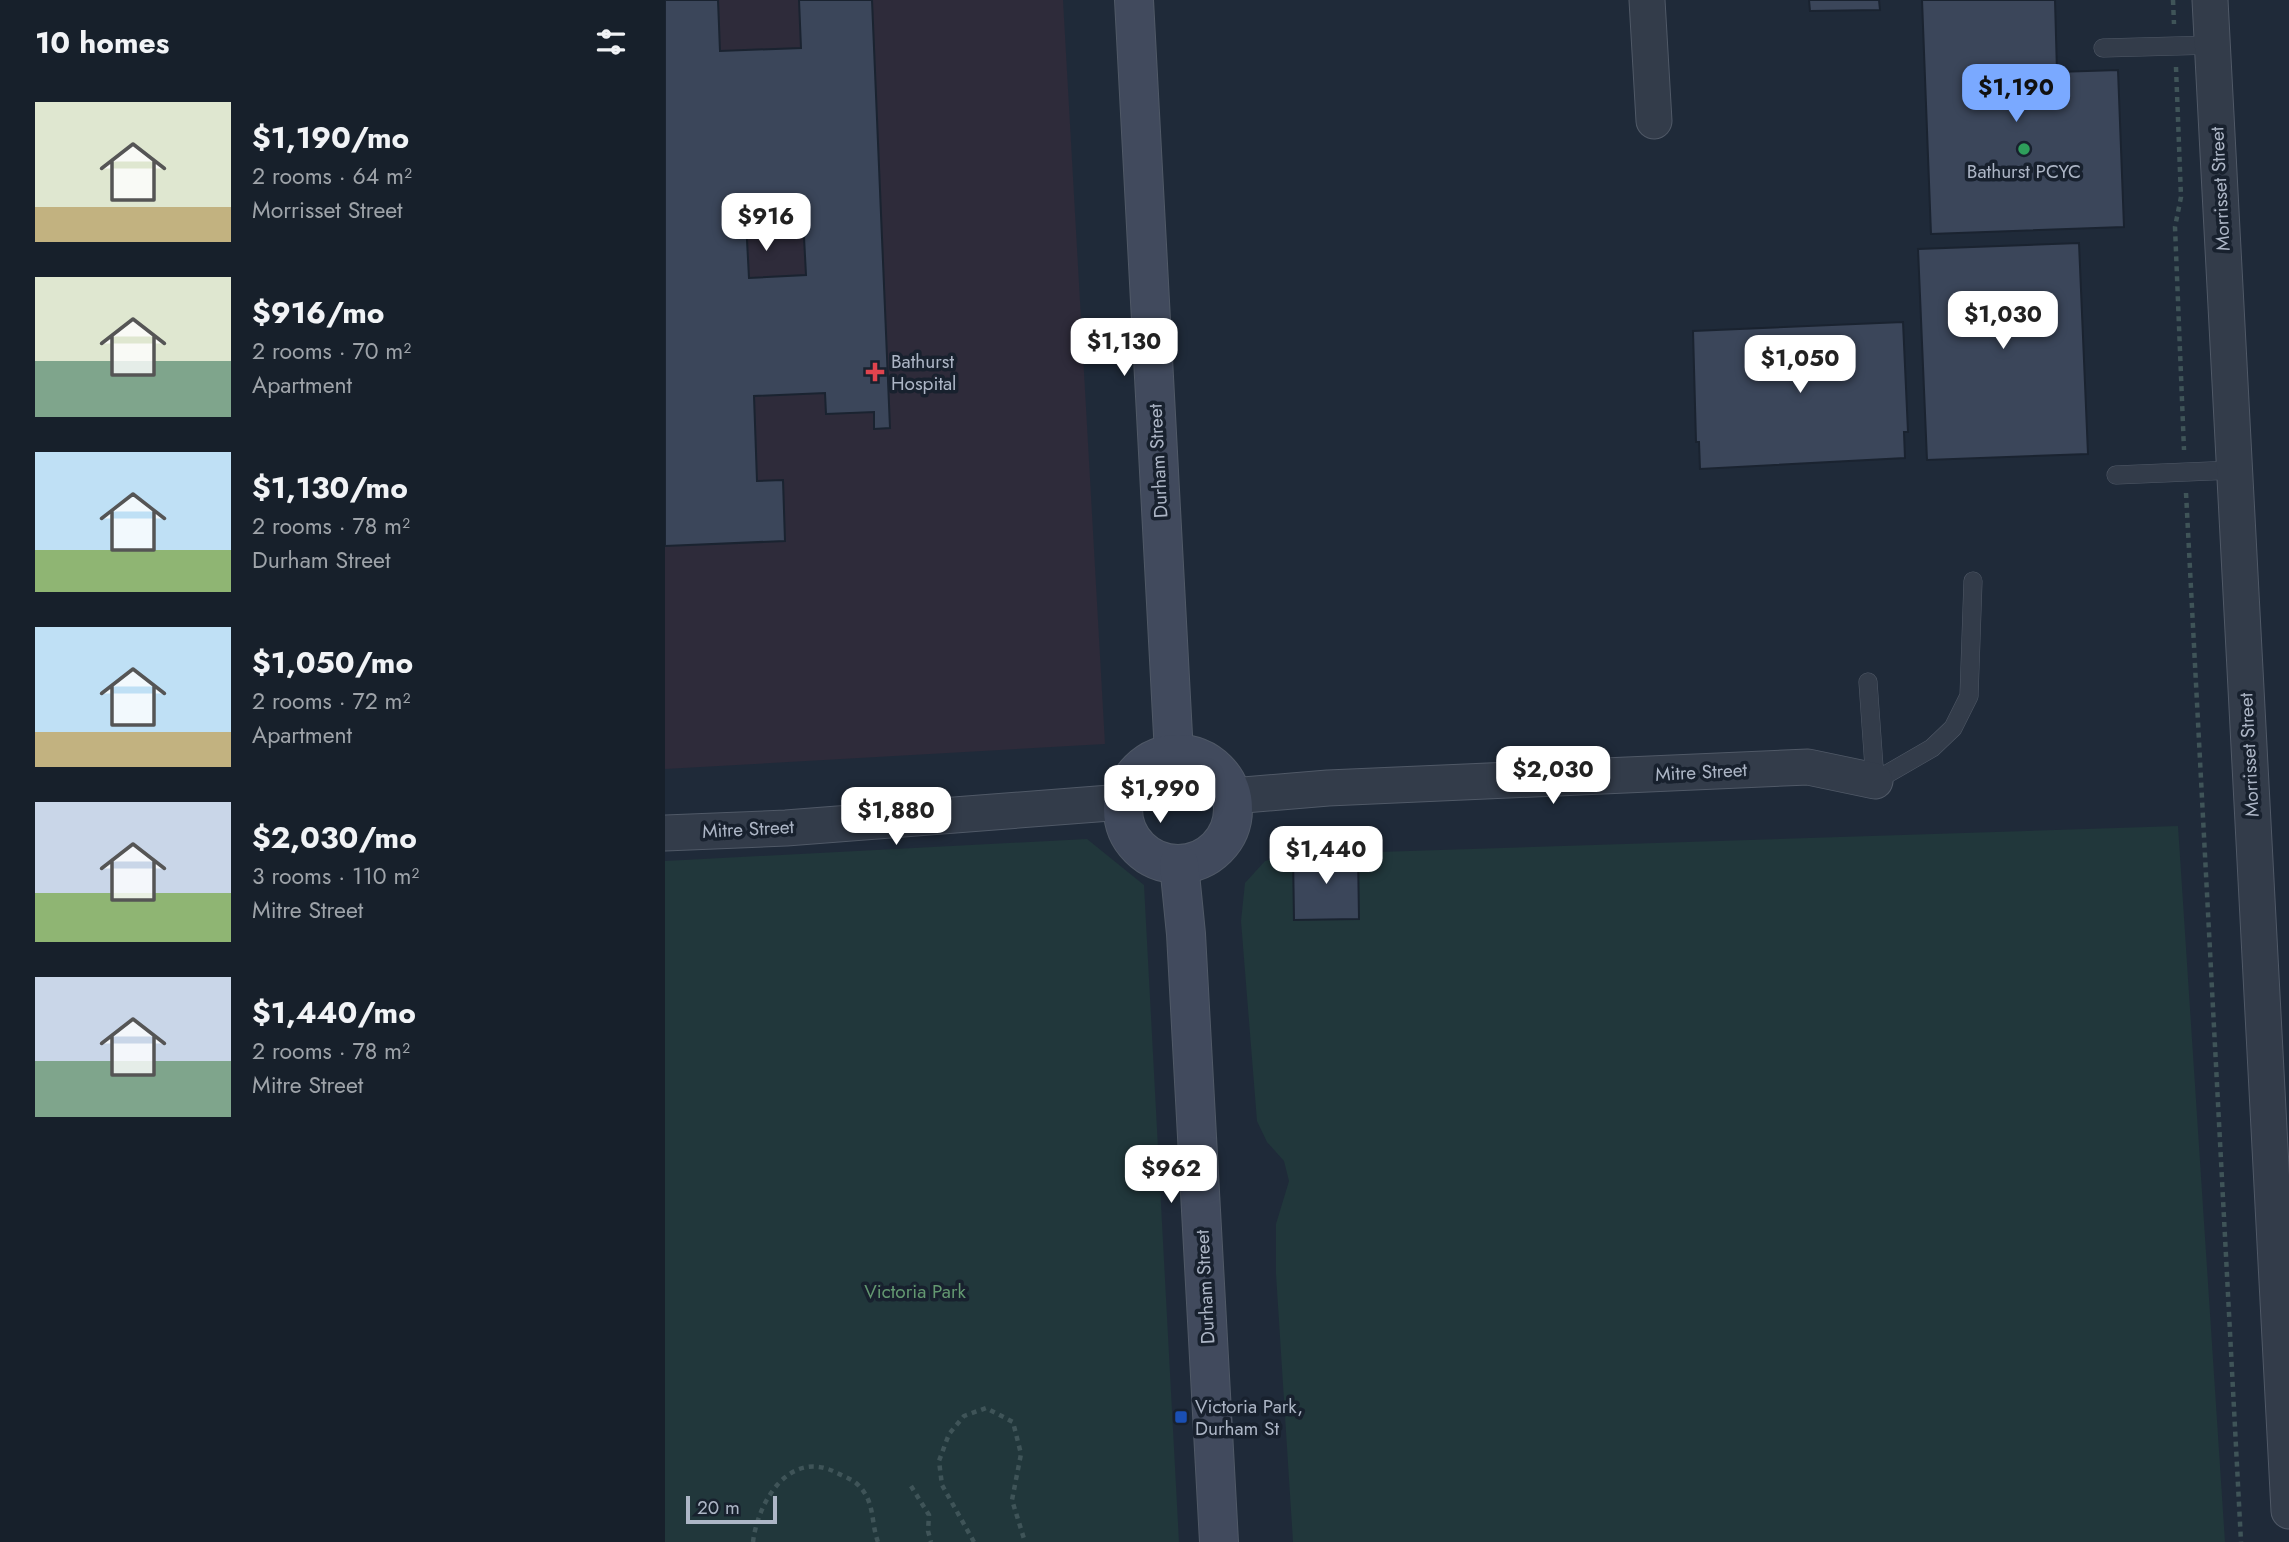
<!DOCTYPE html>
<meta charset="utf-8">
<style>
body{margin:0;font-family:Jost,sans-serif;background:#242d37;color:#f1f3f6;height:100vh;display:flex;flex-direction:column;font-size:26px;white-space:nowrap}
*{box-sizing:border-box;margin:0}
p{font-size:23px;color:#9ea3a9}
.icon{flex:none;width:38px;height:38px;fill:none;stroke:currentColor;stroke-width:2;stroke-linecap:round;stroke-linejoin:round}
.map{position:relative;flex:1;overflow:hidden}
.drawer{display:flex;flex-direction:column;background:#17202b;width:665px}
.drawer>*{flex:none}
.scale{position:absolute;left:21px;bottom:18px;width:91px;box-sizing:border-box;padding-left:7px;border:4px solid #adb6c6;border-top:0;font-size:19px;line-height:24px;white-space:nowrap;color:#adb6c6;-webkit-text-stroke:5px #18212e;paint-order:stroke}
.price{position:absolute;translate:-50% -60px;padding:0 16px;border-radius:14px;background:#fff;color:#222;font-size:23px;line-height:46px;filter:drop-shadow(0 2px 4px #0008)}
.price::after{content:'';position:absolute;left:50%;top:42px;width:21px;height:16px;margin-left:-10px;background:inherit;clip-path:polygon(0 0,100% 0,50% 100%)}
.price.current{background:#7aa9ff;color:#111}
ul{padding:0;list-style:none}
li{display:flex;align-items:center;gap:21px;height:175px;padding:0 35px}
li span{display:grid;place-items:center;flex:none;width:196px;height:140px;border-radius:0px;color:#555}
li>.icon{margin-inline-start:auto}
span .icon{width:84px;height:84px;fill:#fffc;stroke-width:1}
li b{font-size:30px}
h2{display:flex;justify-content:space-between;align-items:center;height:84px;padding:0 35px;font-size:30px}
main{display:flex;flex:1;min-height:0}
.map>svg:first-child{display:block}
</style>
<main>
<section class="drawer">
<h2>10 homes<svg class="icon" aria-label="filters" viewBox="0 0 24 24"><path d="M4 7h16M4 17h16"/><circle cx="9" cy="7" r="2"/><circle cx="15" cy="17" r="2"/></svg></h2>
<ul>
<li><span style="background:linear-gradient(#dfe7d0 75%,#c2b280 0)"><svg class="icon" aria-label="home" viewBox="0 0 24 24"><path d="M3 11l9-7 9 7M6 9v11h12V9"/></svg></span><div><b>$1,190/mo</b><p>2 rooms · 64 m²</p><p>Morrisset Street</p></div></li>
<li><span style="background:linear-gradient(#dfe7d0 60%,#7fa58c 0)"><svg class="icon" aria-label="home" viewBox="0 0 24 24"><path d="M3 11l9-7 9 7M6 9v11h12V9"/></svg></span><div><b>$916/mo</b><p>2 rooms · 70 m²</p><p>Apartment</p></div></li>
<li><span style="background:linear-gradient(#bfe0f5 70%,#8fb573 0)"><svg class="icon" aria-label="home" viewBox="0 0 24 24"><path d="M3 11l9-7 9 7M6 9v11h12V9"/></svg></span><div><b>$1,130/mo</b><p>2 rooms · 78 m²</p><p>Durham Street</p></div></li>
<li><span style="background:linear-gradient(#bfe0f5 75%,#c2b280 0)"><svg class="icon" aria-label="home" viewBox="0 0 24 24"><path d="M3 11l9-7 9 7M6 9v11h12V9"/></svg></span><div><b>$1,050/mo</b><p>2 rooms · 72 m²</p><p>Apartment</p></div></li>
<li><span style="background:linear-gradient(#c9d6e8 65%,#8fb573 0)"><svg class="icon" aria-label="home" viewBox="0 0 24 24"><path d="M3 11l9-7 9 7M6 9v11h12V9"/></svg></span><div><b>$2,030/mo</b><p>3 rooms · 110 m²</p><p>Mitre Street</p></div></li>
<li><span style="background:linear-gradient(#c9d6e8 60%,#7fa58c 0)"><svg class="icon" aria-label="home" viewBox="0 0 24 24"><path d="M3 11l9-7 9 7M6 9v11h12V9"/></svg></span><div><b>$1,440/mo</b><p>2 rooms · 78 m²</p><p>Mitre Street</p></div></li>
</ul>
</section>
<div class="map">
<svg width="1624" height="1542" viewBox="0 0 1624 1542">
<rect width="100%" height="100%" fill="#1f2a39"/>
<path fill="#2e2b3a" d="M0 0H398L440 744 0 769Z"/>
<g fill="#21373b">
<path d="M1513 826 1560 1542H628L611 1274V1224L624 1181 619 1161 602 1142 592 1121 576 921 580 883 600 861 620 855Z"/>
<path d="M422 839 479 885 514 1542H0V861Z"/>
</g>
<g fill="#3b465a" stroke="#1a2330" stroke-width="2" fill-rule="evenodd">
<path d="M0 0H53L55 51 136 48 134 0H207L225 428 209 429V412L161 414 160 393 89 396 92 481 118 480 120 541 0 546ZM137 199 141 275 84 278 80 202Z"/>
<path d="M1144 0H1214L1215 10 1145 11Z"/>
<path d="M1257 0H1390L1392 72 1453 70 1459 227 1266 234Z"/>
<path d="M1414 243 1423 454 1262 460 1253 249Z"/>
<path d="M1238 322 1243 432H1239L1240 458 1035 469 1034 442H1031L1028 331Z"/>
<path d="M693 853 694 919 629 920 628 854Z"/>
</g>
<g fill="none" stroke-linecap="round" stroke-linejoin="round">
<defs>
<g id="service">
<path d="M1438 48 1548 45"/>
<path d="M1451 475 1569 470"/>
<path d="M1203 682 1210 781 1267 748 1288 728 1304 696 1308 581"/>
</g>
<g id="minor">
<path d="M982 0 989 121"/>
<path d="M1545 0 1624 1511"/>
<path d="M567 796 663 788 1143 767 1210 781"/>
<path d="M0 833 121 828 458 802"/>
</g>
<g id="secondary">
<path d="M469 0 509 754"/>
<circle cx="513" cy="809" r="55"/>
<path d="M514 864 521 934 554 1542"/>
</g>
</defs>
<use href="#service" stroke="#505967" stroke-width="19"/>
<use href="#minor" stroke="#505967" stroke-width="37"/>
<use href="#secondary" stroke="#505967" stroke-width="40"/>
<g stroke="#3f5458" stroke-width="4.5" stroke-dasharray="5 5" stroke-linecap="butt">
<path d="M1508 0 1509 24"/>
<path d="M1511 67 1516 197 1510 227 1519 450"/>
<path d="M1521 493 1576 1542"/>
<path d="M246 1486 264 1515 263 1531 266 1542"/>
<path d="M88 1542C93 1501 125 1448 172 1473 178 1476 186 1479 191 1483 211 1501 205 1520 213 1542"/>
<path d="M309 1542 277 1485 274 1461 284 1434 299 1416 321 1408 348 1422 356 1454 347 1500 360 1542"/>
</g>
<use href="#service" stroke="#333c4a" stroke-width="18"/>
<use href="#minor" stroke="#333c4a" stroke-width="35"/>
<use href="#secondary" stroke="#414a5d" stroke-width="38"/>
</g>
<circle fill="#2e9e5b" stroke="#18212e" stroke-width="2.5" cx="1359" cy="149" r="7"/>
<path fill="#e0444e" stroke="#18212e" stroke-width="2.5" d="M206.5 361.5h7v7h7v7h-7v7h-7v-7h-7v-7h7z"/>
<rect fill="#1a4fb4" stroke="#18212e" stroke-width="2.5" x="509" y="1410" width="14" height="14" rx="3.5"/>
<g text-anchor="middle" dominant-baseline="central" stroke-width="7" stroke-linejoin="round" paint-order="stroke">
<g font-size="19" fill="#adb6c6" stroke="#18212e" text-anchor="start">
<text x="1359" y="171" text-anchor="middle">Bathurst PCYC</text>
<text x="226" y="361">Bathurst<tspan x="226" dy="22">Hospital</tspan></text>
<text x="530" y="1406">Victoria Park,<tspan x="530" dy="22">Durham St</tspan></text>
</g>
<g font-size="19" fill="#adb6c6" stroke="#18212e">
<text transform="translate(1555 189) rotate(-93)">Morrisset Street</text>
<text transform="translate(493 461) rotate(-93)">Durham Street</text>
<text transform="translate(1584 755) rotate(-93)">Morrisset Street</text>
<text transform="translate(1036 772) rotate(-3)">Mitre Street</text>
<text transform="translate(83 829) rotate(-3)">Mitre Street</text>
<text transform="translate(540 1287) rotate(-93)">Durham Street</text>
</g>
<g font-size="19" fill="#639871" stroke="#18212e">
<text x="250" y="1291">Victoria Park</text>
</g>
</g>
</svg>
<div class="scale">20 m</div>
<b class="price current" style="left:1351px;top:124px">$1,190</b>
<b class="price" style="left:101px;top:253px">$916</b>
<b class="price" style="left:1338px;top:351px">$1,030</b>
<b class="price" style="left:459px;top:378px">$1,130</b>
<b class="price" style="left:1135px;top:395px">$1,050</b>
<b class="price" style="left:888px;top:806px">$2,030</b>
<b class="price" style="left:495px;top:825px">$1,990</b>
<b class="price" style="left:231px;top:847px">$1,880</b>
<b class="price" style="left:661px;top:886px">$1,440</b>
<b class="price" style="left:506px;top:1205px">$962</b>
</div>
</main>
